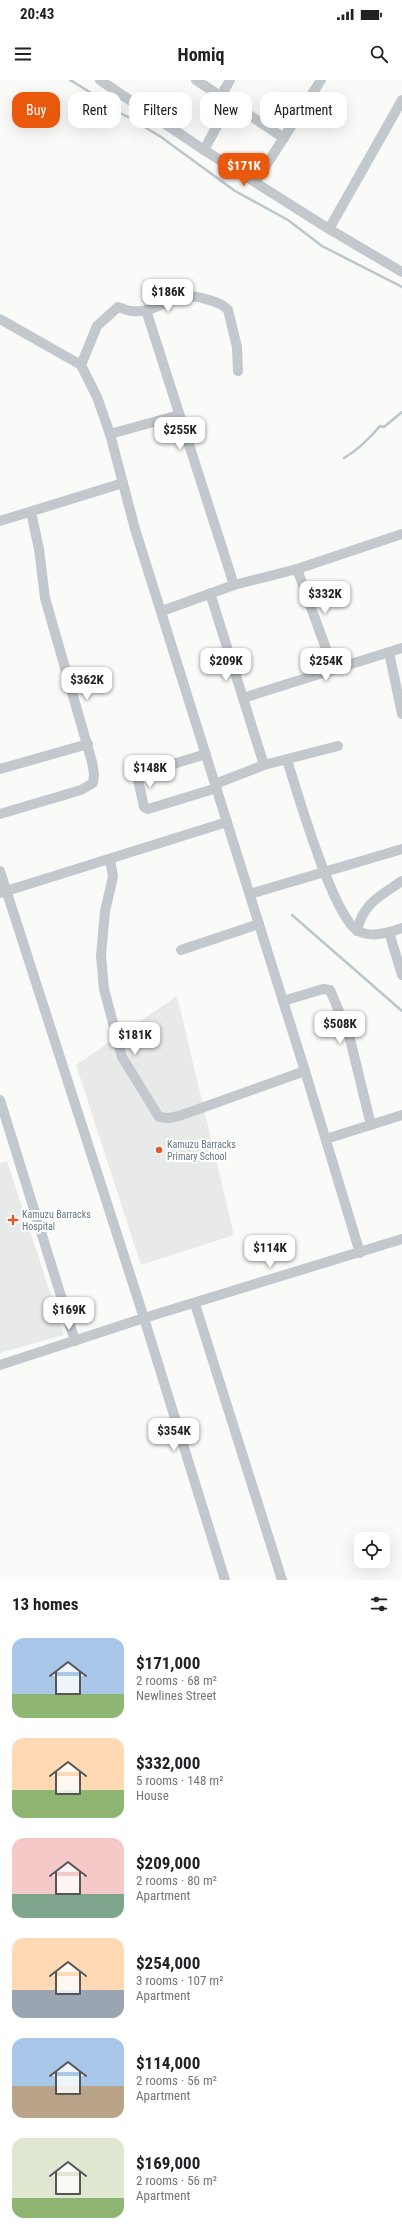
<!DOCTYPE html>
<meta charset="utf-8">
<style>
body{margin:0;font-family:"Roboto Condensed",sans-serif;background:#f2f2f2;color:#202124;height:100vh;display:flex;flex-direction:column;font-size:15px;white-space:nowrap}
*{box-sizing:border-box;margin:0}
p{font-size:13px;color:#757577}
.icon{flex:none;width:22px;height:22px;fill:none;stroke:currentColor;stroke-width:2;stroke-linecap:round;stroke-linejoin:round}
.map{position:relative;height:1500px;overflow:hidden}
.panel{display:flex;flex-direction:column;background:#fff;flex:1}
.panel>*{flex:none}
.banner{position:absolute;left:12px;top:12px;width:378px;height:36px;display:flex;gap:8px}
.buttons{position:absolute;left:354px;top:1452px;display:grid;gap:8px}
.buttons a{display:grid;place-items:center;width:36px;height:36px;border-radius:8px;background:#fff;box-shadow:0 4px 16px #0002;font-size:20px}
.price{position:absolute;translate:-50% -34px;padding:0 9px;border-radius:8px;background:#fff;color:#222;font-size:13px;line-height:26px;filter:drop-shadow(0 1px 2px #0008)}
.price::after{content:'';position:absolute;left:50%;top:24px;width:12px;height:9px;margin-left:-6px;background:inherit;clip-path:polygon(0 0,100% 0,50% 100%)}
.price.selected{background:#ea580c;color:#fff}
ul{padding:0;list-style:none}
li{display:flex;align-items:center;gap:12px;height:100px;padding:0 12px}
li span{display:grid;place-items:center;flex:none;width:112px;height:80px;border-radius:12px;color:#555}
li>.icon{margin-inline-start:auto}
span .icon{width:48px;height:48px;fill:#fffc;stroke-width:1}
li b{font-size:17px}
h2{display:flex;justify-content:space-between;align-items:center;height:48px;padding:0 12px;font-size:17px}
.chip{padding:0 14px;border-radius:12px;background:#fff;box-shadow:0 4px 16px #0002;font-size:14px;line-height:36px}
.chip.selected{background:#ea580c;color:#fff}
.status{display:flex;justify-content:space-between;align-items:center;height:28px;padding:0 20px;background:#fff;direction:ltr}
.status svg{height:11px;fill:currentColor}
header{display:flex;justify-content:space-between;align-items:center;height:52px;padding:0 12px;background:#fff;font-size:18px;font-weight:700}
.map>svg:first-child{display:block}
</style>
<div class="status"><b>20:43</b><svg viewBox="0 0 49 12"><path d="M0 12V9h3v3zM5 12V6h3v6zM10 12V3h3v9zM15 12V0h3v12zM26 1h20v11H26zM47 4h2v5h-2z"/></svg></div>
<header><svg class="icon" aria-label="menu" viewBox="0 0 24 24"><path d="M4 6h16M4 12h16M4 18h16"/></svg>Homiq<svg class="icon" aria-label="search" viewBox="0 0 24 24"><circle cx="10" cy="10" r="6"/><path d="M15 15l6 6"/></svg></header>
<div class="map">
<svg width="402" height="1500" viewBox="0 0 402 1500">
<rect width="100%" height="100%" fill="#fafaf8"/>
<g fill="#e8e9e9">
<path d="M177 916 234 1155 141 1185 76 985Z"/>
<path d="M7 1081 64 1255 0 1273V1083Z"/>
</g>
<g fill="none" stroke-linecap="round" stroke-linejoin="round">
<g stroke="#bbc7cb" stroke-width="2.5">
<path d="M70 0 93 14 96 21 130 38 161 57 235 111 288 140 322 166 402 207"/>
<path d="M344 378C358 370 369 359 380 346L384 347 402 332"/>
<path d="M292 835 402 931"/>
</g>
<g stroke="#c3c8cc" stroke-width="10">
<path d="M100 0 204 70 329 149 402 192"/>
<path d="M196 0 284 58"/>
<path d="M221 16 230 0"/>
<path d="M204 70 230 22"/>
<path d="M256 101 321 0"/>
<path d="M329 149 402 20"/>
<path d="M146 230 234 505"/>
<path d="M0 239 81 285 97 317 110 354 135 449 305 991 360 1173"/>
<path d="M81 285 97 246 118 227C122 228 128 231 132 231 162 234 173 207 209 220 216 222 223 224 228 230L237 267 238 291"/>
<path d="M110 354 179 335"/>
<path d="M0 441 123 403"/>
<path d="M297 489 333 588"/>
<path d="M210 513 264 685"/>
<path d="M162 531 234 505 297 489 402 454"/>
<path d="M389 572 402 634"/>
<path d="M243 618 402 568"/>
<path d="M206 674 137 695 144 727 148 729 217 708"/>
<path d="M287 680C297 711 333 837 358 851 371 858 389 853 402 848"/>
<path d="M0 689 88 664"/>
<path d="M215 704 264 685 338 666"/>
<path d="M0 734 81 710 93 703 94 694 92 682 45 518 39 469 31 432"/>
<path d="M110 779 113 797 105 831 101 876 104 909 122 977 159 1037 169 1038 179 1036 305 991"/>
<path d="M0 791 144 1238 225 1500"/>
<path d="M0 813 227 742"/>
<path d="M250 814 402 769"/>
<path d="M357 851C363 823 380 816 402 801"/>
<path d="M389 852 402 895"/>
<path d="M181 870 259 844"/>
<path d="M283 921 323 909 330 910 349 955 371 1045"/>
<path d="M0 1020 75 1261"/>
<path d="M326 1059 402 1035"/>
<path d="M195 1224 282 1500"/>
<path d="M0 1285 144 1238 402 1159"/>
</g>
</g>
<g fill="#e4572e" stroke="#fff" stroke-width="1.5">
<circle cx="159" cy="1070" r="4"/>
<path d="M11 1134h4v4h4v4h-4v4h-4v-4h-4v-4h4z"/>
</g>
<g text-anchor="middle" dominant-baseline="central" stroke-width="4" stroke-linejoin="round" paint-order="stroke">
<g font-size="10" fill="#657683" stroke="#fff" text-anchor="start">
<text x="167" y="1064">Kamuzu Barracks<tspan x="167" dy="12">Primary School</tspan></text>
<text x="22" y="1134">Kamuzu Barracks<tspan x="22" dy="12">Hospital</tspan></text>
</g>
</g>
</svg>
<div class="buttons">
<a><svg class="icon" aria-label="locate" viewBox="0 0 24 24"><circle cx="12" cy="12" r="6"/><path d="M12 2v4M12 18v4M2 12h4M18 12h4"/></svg></a>
</div>
<b class="price selected" style="left:244px;top:107px">$171K</b>
<b class="price" style="left:168px;top:233px">$186K</b>
<b class="price" style="left:180px;top:371px">$255K</b>
<b class="price" style="left:325px;top:535px">$332K</b>
<b class="price" style="left:226px;top:602px">$209K</b>
<b class="price" style="left:326px;top:602px">$254K</b>
<b class="price" style="left:87px;top:621px">$362K</b>
<b class="price" style="left:150px;top:709px">$148K</b>
<b class="price" style="left:340px;top:965px">$508K</b>
<b class="price" style="left:135px;top:976px">$181K</b>
<b class="price" style="left:270px;top:1189px">$114K</b>
<b class="price" style="left:69px;top:1251px">$169K</b>
<b class="price" style="left:174px;top:1372px">$354K</b>
<div class="banner">
<a class="chip selected">Buy</a>
<a class="chip">Rent</a>
<a class="chip">Filters</a>
<a class="chip">New</a>
<a class="chip">Apartment</a>
</div>
</div>
<section class="panel">
<h2>13 homes<svg class="icon" aria-label="filters" viewBox="0 0 24 24"><path d="M4 7h16M4 17h16"/><circle cx="9" cy="7" r="2"/><circle cx="15" cy="17" r="2"/></svg></h2>
<ul>
<li><span style="background:linear-gradient(#a9c7e8 70%,#8fb573 0)"><svg class="icon" aria-label="home" viewBox="0 0 24 24"><path d="M3 11l9-7 9 7M6 9v11h12V9"/></svg></span><div><b>$171,000</b><p>2 rooms · 68 m²</p><p>Newlines Street</p></div></li>
<li><span style="background:linear-gradient(#ffd9b3 65%,#8fb573 0)"><svg class="icon" aria-label="home" viewBox="0 0 24 24"><path d="M3 11l9-7 9 7M6 9v11h12V9"/></svg></span><div><b>$332,000</b><p>5 rooms · 148 m²</p><p>House</p></div></li>
<li><span style="background:linear-gradient(#f6c9c9 70%,#7fa58c 0)"><svg class="icon" aria-label="home" viewBox="0 0 24 24"><path d="M3 11l9-7 9 7M6 9v11h12V9"/></svg></span><div><b>$209,000</b><p>2 rooms · 80 m²</p><p>Apartment</p></div></li>
<li><span style="background:linear-gradient(#ffd9b3 65%,#9aa5b1 0)"><svg class="icon" aria-label="home" viewBox="0 0 24 24"><path d="M3 11l9-7 9 7M6 9v11h12V9"/></svg></span><div><b>$254,000</b><p>3 rooms · 107 m²</p><p>Apartment</p></div></li>
<li><span style="background:linear-gradient(#a9c7e8 60%,#b9a48a 0)"><svg class="icon" aria-label="home" viewBox="0 0 24 24"><path d="M3 11l9-7 9 7M6 9v11h12V9"/></svg></span><div><b>$114,000</b><p>2 rooms · 56 m²</p><p>Apartment</p></div></li>
<li><span style="background:linear-gradient(#dfe7d0 75%,#8fb573 0)"><svg class="icon" aria-label="home" viewBox="0 0 24 24"><path d="M3 11l9-7 9 7M6 9v11h12V9"/></svg></span><div><b>$169,000</b><p>2 rooms · 56 m²</p><p>Apartment</p></div></li>
</ul>
</section>
